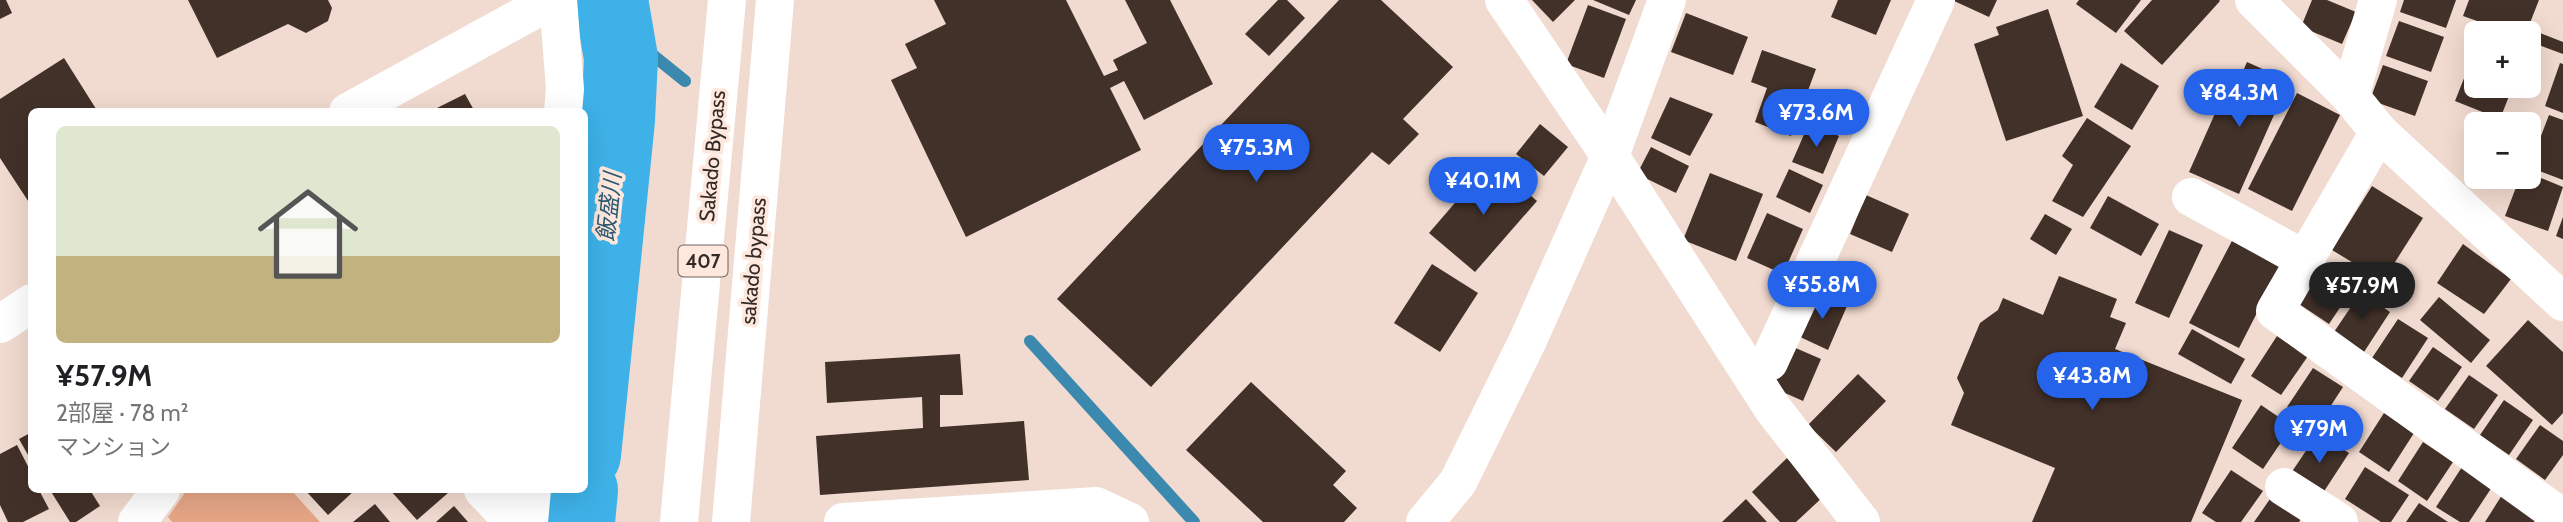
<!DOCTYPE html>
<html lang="ja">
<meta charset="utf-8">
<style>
body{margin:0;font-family:Cabin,"Noto Sans JP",sans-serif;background:#f2f2f2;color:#202124;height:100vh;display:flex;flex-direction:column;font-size:26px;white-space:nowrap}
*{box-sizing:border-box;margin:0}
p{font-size:23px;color:#757577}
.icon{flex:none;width:38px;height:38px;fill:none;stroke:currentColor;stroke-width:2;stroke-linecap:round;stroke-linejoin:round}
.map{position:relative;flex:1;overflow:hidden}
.drawer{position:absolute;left:28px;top:108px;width:560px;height:385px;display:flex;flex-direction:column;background:#fff;border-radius:10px;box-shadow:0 7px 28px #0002}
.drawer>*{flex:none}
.controls{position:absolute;left:2464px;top:21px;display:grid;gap:14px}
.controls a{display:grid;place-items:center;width:77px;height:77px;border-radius:10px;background:#fff;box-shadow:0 7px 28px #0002;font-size:35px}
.price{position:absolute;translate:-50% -60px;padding:0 16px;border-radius:24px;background:#2563eb;color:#fff;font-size:23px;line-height:46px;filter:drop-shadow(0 2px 4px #0008)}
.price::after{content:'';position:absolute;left:50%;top:42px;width:21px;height:16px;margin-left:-10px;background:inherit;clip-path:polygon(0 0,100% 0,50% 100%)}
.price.current{background:#222;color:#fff}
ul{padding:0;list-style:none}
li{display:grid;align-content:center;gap:14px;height:371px;padding:0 28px}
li+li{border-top:2px solid #e0e0e0}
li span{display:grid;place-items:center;height:217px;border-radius:10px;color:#555}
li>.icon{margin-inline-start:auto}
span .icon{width:126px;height:126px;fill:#fffc;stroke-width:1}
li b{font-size:30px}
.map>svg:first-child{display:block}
</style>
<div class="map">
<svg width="2563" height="522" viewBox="0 0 2563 522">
<rect width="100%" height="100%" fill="#f1dacf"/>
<path fill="#e6a686" d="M187 490H291L320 522H172L168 517Z"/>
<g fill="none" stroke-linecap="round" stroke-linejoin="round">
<g stroke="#3b89ae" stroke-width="12">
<path d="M618 27 685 81"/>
<path d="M1030 341 1194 522"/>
</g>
<g stroke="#3eb2e8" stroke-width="74">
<path d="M584 455 618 120 621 58 611 0"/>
<path d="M578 522 581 490"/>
</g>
</g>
<g fill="#423129">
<path d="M0 0H6L12 13 0 19Z"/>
<path d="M188 0H328L332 8 328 21 306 33 288 24 217 58Z"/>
<path d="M934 0H1066L1104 76 1118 70 1113 60 1147 43 1125 0H1170L1213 84 1144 120 1124 81 1110 88 1141 150 966 237 891 80 917 68 905 44 946 24Z"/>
<path d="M1278 0H1287L1305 18 1269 56 1245 34Z"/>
<path d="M1339 0H1381L1453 67 1403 119 1419 134 1389 165 1372 152 1151 387 1057 299Z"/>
<path d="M1532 0H1575L1553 22Z"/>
<path d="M1593 0H1636L1629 15Z"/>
<path d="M1838 0H1891L1876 35 1831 17Z"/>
<path d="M1952 0H1997L1989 17Z"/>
<path d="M2079 0H2141L2116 33 2076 4Z"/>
<path d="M2152 0H2219L2220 1 2162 65 2124 31Z"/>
<path d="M2312 0H2327L2356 12 2342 44 2301 27Z"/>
<path d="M2404 0H2456L2446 28 2400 12Z"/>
<path d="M2469 0H2539L2526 33H2511L2463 16Z"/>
<path d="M1588 5 1626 19 1604 78 1566 64Z"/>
<path d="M2048 9 2083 116 2006 141 1974 44 1999 35 1996 27Z"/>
<path d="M1686 13 1748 37 1733 75 1671 52Z"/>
<path d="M2399 21 2444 37 2431 72 2386 56Z"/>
<path d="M2535 31 2563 42V54L2531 42Z"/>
<path d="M2476 48V86H2513L2500 119 2455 101Z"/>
<path d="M1762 50 1816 69 1791 136 1755 122 1767 88 1751 82Z"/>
<path d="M64 58 98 112H32V207L0 158V99Z"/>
<path d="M2247 62 2289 81 2239 194 2189 172 2225 91 2233 94Z"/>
<path d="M2121 63 2159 86 2132 130 2094 107Z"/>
<path d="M2560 63 2563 64V113L2545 106Z"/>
<path d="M2383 65 2428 81 2415 116 2370 100Z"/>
<path d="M2297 93 2340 115 2292 211 2248 189Z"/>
<path d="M465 94 475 112H429Z"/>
<path d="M1670 97 1713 114 1690 156 1651 138Z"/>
<path d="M2549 115 2563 120V180L2529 167Z"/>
<path d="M2087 118 2131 146 2083 217 2052 201 2073 165 2062 156Z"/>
<path d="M1809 123 1839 136 1823 174 1792 162Z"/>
<path d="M1540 124 1568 147 1544 176 1516 154Z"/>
<path d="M1651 147 1689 166 1676 193 1637 174Z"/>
<path d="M1491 161 1537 201 1475 272 1429 233Z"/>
<path d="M1789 169 1823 185 1810 213 1776 197Z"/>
<path d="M1710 173 1763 194 1736 261 1683 240Z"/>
<path d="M2529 173 2563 187 2548 231 2505 216 2520 177H2529Z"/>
<path d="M2372 186 2423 218 2383 281 2332 250Z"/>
<path d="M1866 195 1909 214 1892 252 1850 234Z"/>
<path d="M2108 196 2159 224 2141 256 2090 228Z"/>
<path d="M1767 213 1803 229 1783 274 1747 258Z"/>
<path d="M2045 214 2072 229 2056 255 2030 239Z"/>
<path d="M2563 217V239L2556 236Z"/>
<path d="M2169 230 2203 245 2169 318 2135 303Z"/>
<path d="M2234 237 2283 262 2239 348 2189 323Z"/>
<path d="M2463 244 2511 279 2484 314 2437 283Z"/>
<path d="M1432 264 1478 293 1440 352 1394 323Z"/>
<path d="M2325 265 2355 285 2329 324 2299 304Z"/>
<path d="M2059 276 2117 299 2110 317 2126 323 2115 349 2242 400 2191 522H2032L2055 468 1951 425 1964 393 1957 378 1980 323 1998 310 2003 298 2043 315Z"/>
<path d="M1817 292 1847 306 1828 350 1798 336Z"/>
<path d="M2361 292 2390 312 2364 352 2334 332Z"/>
<path d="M2439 297 2490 340 2471 363 2420 320Z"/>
<path d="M2398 319 2428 338 2402 378 2372 358Z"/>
<path d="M2528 320 2563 352V413L2552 425 2486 366Z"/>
<path d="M2192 329 2245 359 2231 384 2178 354Z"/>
<path d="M2277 336 2308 356 2281 395 2251 376Z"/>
<path d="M1791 346 1821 359 1803 401 1785 393 1775 379Z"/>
<path d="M2433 347 2462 367 2438 401 2409 381Z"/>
<path d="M960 354 963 395H940V427L1024 421 1029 480 820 495 816 436 923 428 922 397 827 403 825 362Z"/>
<path d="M2313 368 2343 387 2317 427 2287 407Z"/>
<path d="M1858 374 1886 401 1836 452 1808 425Z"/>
<path d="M2469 375 2498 395 2474 429 2445 409Z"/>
<path d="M1251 382 1346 471 1333 485 1357 508 1344 522H1263L1186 450Z"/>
<path d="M2504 400 2533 420 2509 455 2480 435Z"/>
<path d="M2261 405 2292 426 2263 469 2232 448Z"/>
<path d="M2384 413 2414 433 2389 472 2359 452Z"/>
<path d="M2540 425 2563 441V455L2545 480 2516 459Z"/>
<path d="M32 432V462L19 439Z"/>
<path d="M2318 433 2349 453 2321 496 2289 476Z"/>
<path d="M2423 442 2453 462 2427 501 2398 481Z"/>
<path d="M17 445 32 474V490H39L49 509 23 522H8L0 505V454Z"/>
<path d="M1787 458 1824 496 1796 522H1780L1752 492Z"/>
<path d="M2365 467 2409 495 2391 522H2381L2345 499Z"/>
<path d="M2462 467 2492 487 2469 522H2460L2436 507Z"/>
<path d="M2231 470 2263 491 2241 522H2216L2202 513Z"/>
<path d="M50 490H90L100 506 76 522H70Z"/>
<path d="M305 490H355L328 515Z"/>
<path d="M390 490H445L448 493 417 520Z"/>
<path d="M2502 495 2536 519 2534 522H2485Z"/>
<path d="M1746 499 1767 522H1722Z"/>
<path d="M2270 499 2301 519 2299 522H2254Z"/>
<path d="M2419 503 2448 522H2406Z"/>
<path d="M375 504 390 522H353Z"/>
<path d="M454 506 468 522H436Z"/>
</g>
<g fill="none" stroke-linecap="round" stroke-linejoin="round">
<g stroke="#fff" stroke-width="38">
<path d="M558 0 565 89 563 112"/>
<path d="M1504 0 1610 156 1773 409 1861 522"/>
<path d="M2254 0 2350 96 2379 132 2563 302"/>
<path d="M2350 96 2378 0"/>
<path d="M348 112 552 0"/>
<path d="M2379 132 2275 311 2560 516"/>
<path d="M2191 197 2304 259"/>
<path d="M0 324 32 303"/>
<path d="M1750 372 1769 362 1936 0"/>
<path d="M2284 487 2339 522"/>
<path d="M483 490 514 522"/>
<path d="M137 522 161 490"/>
<path d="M529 522 532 490"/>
<path d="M843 522 1096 506 1130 522"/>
<path d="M1425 522 1458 482 1528 340 1610 156 1667 0"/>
</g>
<g stroke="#fff" stroke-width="38">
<path d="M679 522 727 0"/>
<path d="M731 522 775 0"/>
</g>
</g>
<g text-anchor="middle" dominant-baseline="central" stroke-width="7" stroke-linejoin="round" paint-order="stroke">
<rect fill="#fee7dd" stroke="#70635d" stroke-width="2" x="678.5" y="245.5" width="49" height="31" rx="5"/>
<g font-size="19" font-weight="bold" fill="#332a26">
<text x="703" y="261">407</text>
</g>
<g font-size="21" fill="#332a26" stroke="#fee7dd">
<text transform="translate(712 156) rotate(-85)">Sakado Bypass</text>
<text transform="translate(753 261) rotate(-85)">sakado bypass</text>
</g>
<g font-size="23" font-style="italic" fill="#2c5a72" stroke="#fee7dd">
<text transform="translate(609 207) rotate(-84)">飯盛川</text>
</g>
</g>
</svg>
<div class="controls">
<a>+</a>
<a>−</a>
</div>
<b class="price" style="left:2239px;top:129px">¥84.3M</b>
<b class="price" style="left:1816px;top:149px">¥73.6M</b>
<b class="price" style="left:1256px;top:184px">¥75.3M</b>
<b class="price" style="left:1483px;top:217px">¥40.1M</b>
<b class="price" style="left:1822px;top:321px">¥55.8M</b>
<b class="price current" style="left:2362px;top:322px">¥57.9M</b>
<b class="price" style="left:2092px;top:412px">¥43.8M</b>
<b class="price" style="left:2319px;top:465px">¥79M</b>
<section class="drawer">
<ul>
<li><span style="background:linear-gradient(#dfe7d0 60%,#c2b280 0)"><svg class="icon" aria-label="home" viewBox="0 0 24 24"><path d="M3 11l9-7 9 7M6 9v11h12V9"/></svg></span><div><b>¥57.9M</b><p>2部屋 · 78 m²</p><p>マンション</p></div></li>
</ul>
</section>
</div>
